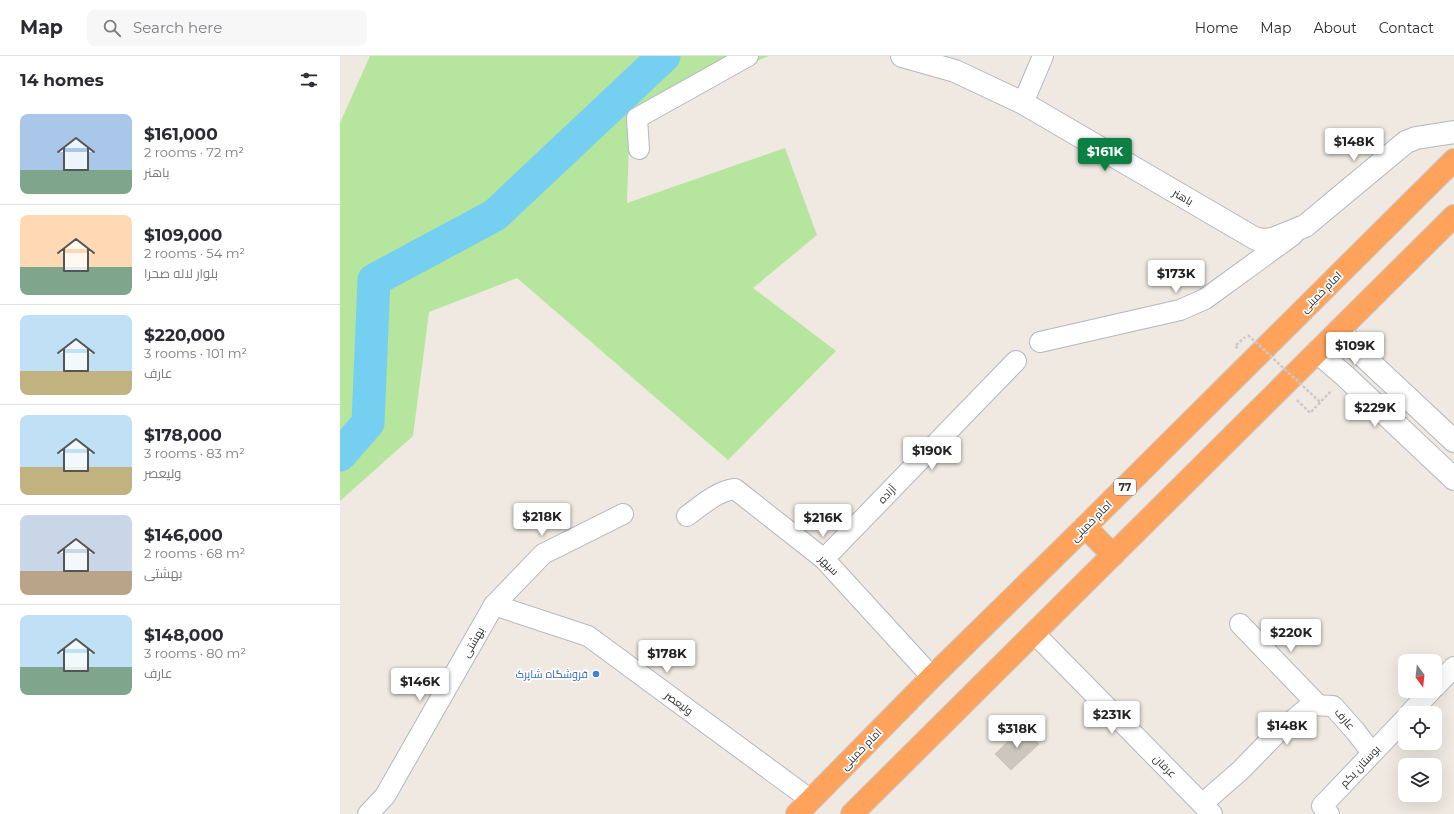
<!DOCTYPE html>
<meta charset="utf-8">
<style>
body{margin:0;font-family:Montserrat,Cairo,sans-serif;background:#f7f7f7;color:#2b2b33;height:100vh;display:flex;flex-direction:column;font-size:15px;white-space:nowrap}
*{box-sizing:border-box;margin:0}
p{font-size:13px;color:#7c7c81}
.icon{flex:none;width:22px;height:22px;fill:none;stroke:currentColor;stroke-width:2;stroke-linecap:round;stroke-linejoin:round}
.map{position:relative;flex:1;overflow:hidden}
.drawer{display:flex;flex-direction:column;background:#fff;width:340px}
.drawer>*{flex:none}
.needle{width:26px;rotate:165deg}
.buttons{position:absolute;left:1058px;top:598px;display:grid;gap:8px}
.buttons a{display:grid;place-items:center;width:44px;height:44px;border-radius:8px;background:#fff;box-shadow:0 4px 16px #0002;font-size:20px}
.price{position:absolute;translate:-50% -34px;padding:0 9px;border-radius:4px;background:#fff;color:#222;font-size:13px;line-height:26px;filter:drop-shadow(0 1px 2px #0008)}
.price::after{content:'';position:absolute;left:50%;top:24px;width:12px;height:9px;margin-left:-6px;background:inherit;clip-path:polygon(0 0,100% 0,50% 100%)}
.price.active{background:#0b8043;color:#fff}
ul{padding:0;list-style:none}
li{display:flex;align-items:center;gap:12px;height:100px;padding:0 20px}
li+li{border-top:1px solid #e1e1e2}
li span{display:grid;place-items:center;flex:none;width:112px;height:80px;border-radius:8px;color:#555}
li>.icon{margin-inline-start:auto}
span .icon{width:48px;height:48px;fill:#fffc;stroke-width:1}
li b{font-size:17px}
h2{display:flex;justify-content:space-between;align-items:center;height:48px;padding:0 20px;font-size:17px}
header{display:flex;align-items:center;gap:24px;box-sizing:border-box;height:56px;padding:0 20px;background:#fff;border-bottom:1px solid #e1e1e2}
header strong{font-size:19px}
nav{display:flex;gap:22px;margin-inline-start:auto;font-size:14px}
.search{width:280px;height:36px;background:#f7f7f7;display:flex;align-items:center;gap:10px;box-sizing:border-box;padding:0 14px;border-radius:8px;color:#7c7c81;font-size:15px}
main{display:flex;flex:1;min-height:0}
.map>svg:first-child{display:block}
</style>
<header>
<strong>Map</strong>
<div class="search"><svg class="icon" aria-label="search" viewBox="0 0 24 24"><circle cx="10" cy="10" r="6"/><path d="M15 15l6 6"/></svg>Search here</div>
<nav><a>Home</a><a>Map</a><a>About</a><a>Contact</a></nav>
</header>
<main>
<section class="drawer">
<h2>14 homes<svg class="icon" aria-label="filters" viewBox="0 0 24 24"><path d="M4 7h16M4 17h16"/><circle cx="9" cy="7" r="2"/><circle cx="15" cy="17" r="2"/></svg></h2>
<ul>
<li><span style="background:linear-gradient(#a9c7e8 70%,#7fa58c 0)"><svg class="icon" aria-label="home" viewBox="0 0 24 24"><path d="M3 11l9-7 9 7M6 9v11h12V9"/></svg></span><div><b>$161,000</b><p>2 rooms · 72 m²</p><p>باهنر</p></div></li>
<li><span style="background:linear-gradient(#ffd9b3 65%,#7fa58c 0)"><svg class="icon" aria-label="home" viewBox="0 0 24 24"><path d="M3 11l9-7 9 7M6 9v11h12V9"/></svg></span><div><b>$109,000</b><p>2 rooms · 54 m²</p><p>بلوار لاله صحرا</p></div></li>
<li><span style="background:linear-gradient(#bfe0f5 70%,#c2b280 0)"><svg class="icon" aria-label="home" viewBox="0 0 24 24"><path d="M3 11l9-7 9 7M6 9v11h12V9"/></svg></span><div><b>$220,000</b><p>3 rooms · 101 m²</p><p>عارف</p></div></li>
<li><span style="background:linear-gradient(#bfe0f5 65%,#c2b280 0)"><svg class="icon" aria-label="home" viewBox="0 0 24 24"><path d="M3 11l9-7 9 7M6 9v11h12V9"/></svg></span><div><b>$178,000</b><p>3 rooms · 83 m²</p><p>ولیعصر</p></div></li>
<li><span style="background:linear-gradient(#c9d6e8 70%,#b9a48a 0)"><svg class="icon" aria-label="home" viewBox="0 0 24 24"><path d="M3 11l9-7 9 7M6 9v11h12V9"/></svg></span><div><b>$146,000</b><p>2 rooms · 68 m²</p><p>بهشتی</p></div></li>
<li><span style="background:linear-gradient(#bfe0f5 65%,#7fa58c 0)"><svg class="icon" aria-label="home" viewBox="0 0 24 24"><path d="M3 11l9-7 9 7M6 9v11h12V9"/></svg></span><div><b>$148,000</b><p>3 rooms · 80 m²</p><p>عارف</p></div></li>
</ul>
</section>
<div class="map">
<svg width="1114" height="758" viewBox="0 0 1114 758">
<rect width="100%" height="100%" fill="#efe9e1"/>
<path fill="#b6e59e" d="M30 0H429L290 59 287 147 445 92 477 179 413 232 496 295 388 404 177 222 89 256 73 380 0 445V67Z"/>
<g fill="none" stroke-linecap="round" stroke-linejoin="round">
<path stroke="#75cff0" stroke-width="33" d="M0 399 28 367 34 224 155 159 324 0"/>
</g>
<path fill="#cbc7bf" stroke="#cbc5ba" d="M682 672 699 688 671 714 655 698Z"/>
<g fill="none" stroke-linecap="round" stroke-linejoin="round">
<defs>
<g id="street">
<path d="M683 47 703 0"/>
<path d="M299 93 297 62 408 0"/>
<path d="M700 286 840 254 865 243 953 179"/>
<path d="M347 460C362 449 377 435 395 433L484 503 592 621"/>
<path d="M484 503 676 305"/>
<path d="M154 549 248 580 471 744"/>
<path d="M900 568 978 649"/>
<path d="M694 577 872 758"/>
<path d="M1095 631 1114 611"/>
<path d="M1070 657 1091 635"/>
<path d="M862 748 901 714 937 677 971 649 993 650 1016 676 1032 697"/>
<path d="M28 758 45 740 154 549 203 498 283 458"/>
<path d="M989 758 982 750 1065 663"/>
</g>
<g id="secondary">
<path d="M562 0 615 15 683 47 916 183 927 184 935 182 965 170 1066 86 1076 82 1114 76"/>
<path d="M999 274 1020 297 1114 385"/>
<path d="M977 296 1005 320 1114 423"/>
</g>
<g id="highway">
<path d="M745 471 773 499"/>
<path d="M457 758 592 621 745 471 1114 104"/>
<path d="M512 758 1114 160"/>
</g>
</defs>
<use href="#street" stroke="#b4b7c1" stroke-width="22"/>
<use href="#secondary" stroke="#b4b7c1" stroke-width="24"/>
<use href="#highway" stroke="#c9c9c9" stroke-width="24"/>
<g stroke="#c9c9c9" stroke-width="2.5" stroke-dasharray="3 2" stroke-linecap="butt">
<path d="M898 292 895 290 905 281"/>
<path d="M957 344 970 357 992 334"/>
</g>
<use href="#street" stroke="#fff" stroke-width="20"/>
<use href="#secondary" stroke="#fff" stroke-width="22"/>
<use href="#highway" stroke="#ffa35c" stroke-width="22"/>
<path stroke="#c9c9c9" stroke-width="2.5" stroke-dasharray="3 2" stroke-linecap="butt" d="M908 279 980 346"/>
</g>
<circle fill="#3f7fe0" stroke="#fff" stroke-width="1.5" cx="256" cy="618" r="4"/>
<g text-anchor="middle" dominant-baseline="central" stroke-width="3.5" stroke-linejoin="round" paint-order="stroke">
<rect fill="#fff" stroke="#6d6d6d" stroke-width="1" x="774" y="423" width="22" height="16" rx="3"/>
<g font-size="10" font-weight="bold" fill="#2e2e2e">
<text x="785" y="431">77</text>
</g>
<g font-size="11" fill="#2e2e2e" stroke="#fff">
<text transform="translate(843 141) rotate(30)">باهنر</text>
<text transform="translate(981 236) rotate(-45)">امام خمینی</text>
<text transform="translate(547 438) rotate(-46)">آزاده</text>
<text transform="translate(751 465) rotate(-45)">امام خمینی</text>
<text transform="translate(489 509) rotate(45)">سپهر</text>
<text transform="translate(133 586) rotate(-60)">بهشتی</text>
<text transform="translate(339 647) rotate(36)">ولیعصر</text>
<text transform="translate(1005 663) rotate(49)">عارف</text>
<text transform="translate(521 693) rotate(-46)">امام خمینی</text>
<text transform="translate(825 710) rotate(45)">عرفان</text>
<text transform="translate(1020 710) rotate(-47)">بوستان یکم</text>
</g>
<g font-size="11" fill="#366cbe" stroke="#fff" text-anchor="end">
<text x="248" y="618">فروشگاه شاپرک</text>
</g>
</g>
</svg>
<div class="buttons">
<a><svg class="needle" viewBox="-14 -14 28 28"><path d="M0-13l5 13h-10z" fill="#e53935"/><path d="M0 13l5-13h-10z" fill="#7c7c81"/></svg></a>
<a><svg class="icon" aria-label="locate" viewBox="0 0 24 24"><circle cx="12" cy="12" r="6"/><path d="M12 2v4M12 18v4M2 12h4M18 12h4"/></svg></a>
<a><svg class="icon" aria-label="layers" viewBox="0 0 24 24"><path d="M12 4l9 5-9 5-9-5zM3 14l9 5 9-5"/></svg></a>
</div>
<b class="price" style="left:1014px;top:106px">$148K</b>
<b class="price active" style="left:765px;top:116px">$161K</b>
<b class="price" style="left:836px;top:238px">$173K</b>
<b class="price" style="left:1015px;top:310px">$109K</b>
<b class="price" style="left:1035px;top:372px">$229K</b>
<b class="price" style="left:592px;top:415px">$190K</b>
<b class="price" style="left:202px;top:481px">$218K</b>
<b class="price" style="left:483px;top:482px">$216K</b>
<b class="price" style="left:951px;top:597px">$220K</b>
<b class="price" style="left:327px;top:618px">$178K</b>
<b class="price" style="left:80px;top:646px">$146K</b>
<b class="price" style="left:772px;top:679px">$231K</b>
<b class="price" style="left:947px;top:690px">$148K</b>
<b class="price" style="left:677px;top:693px">$318K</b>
</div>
</main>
